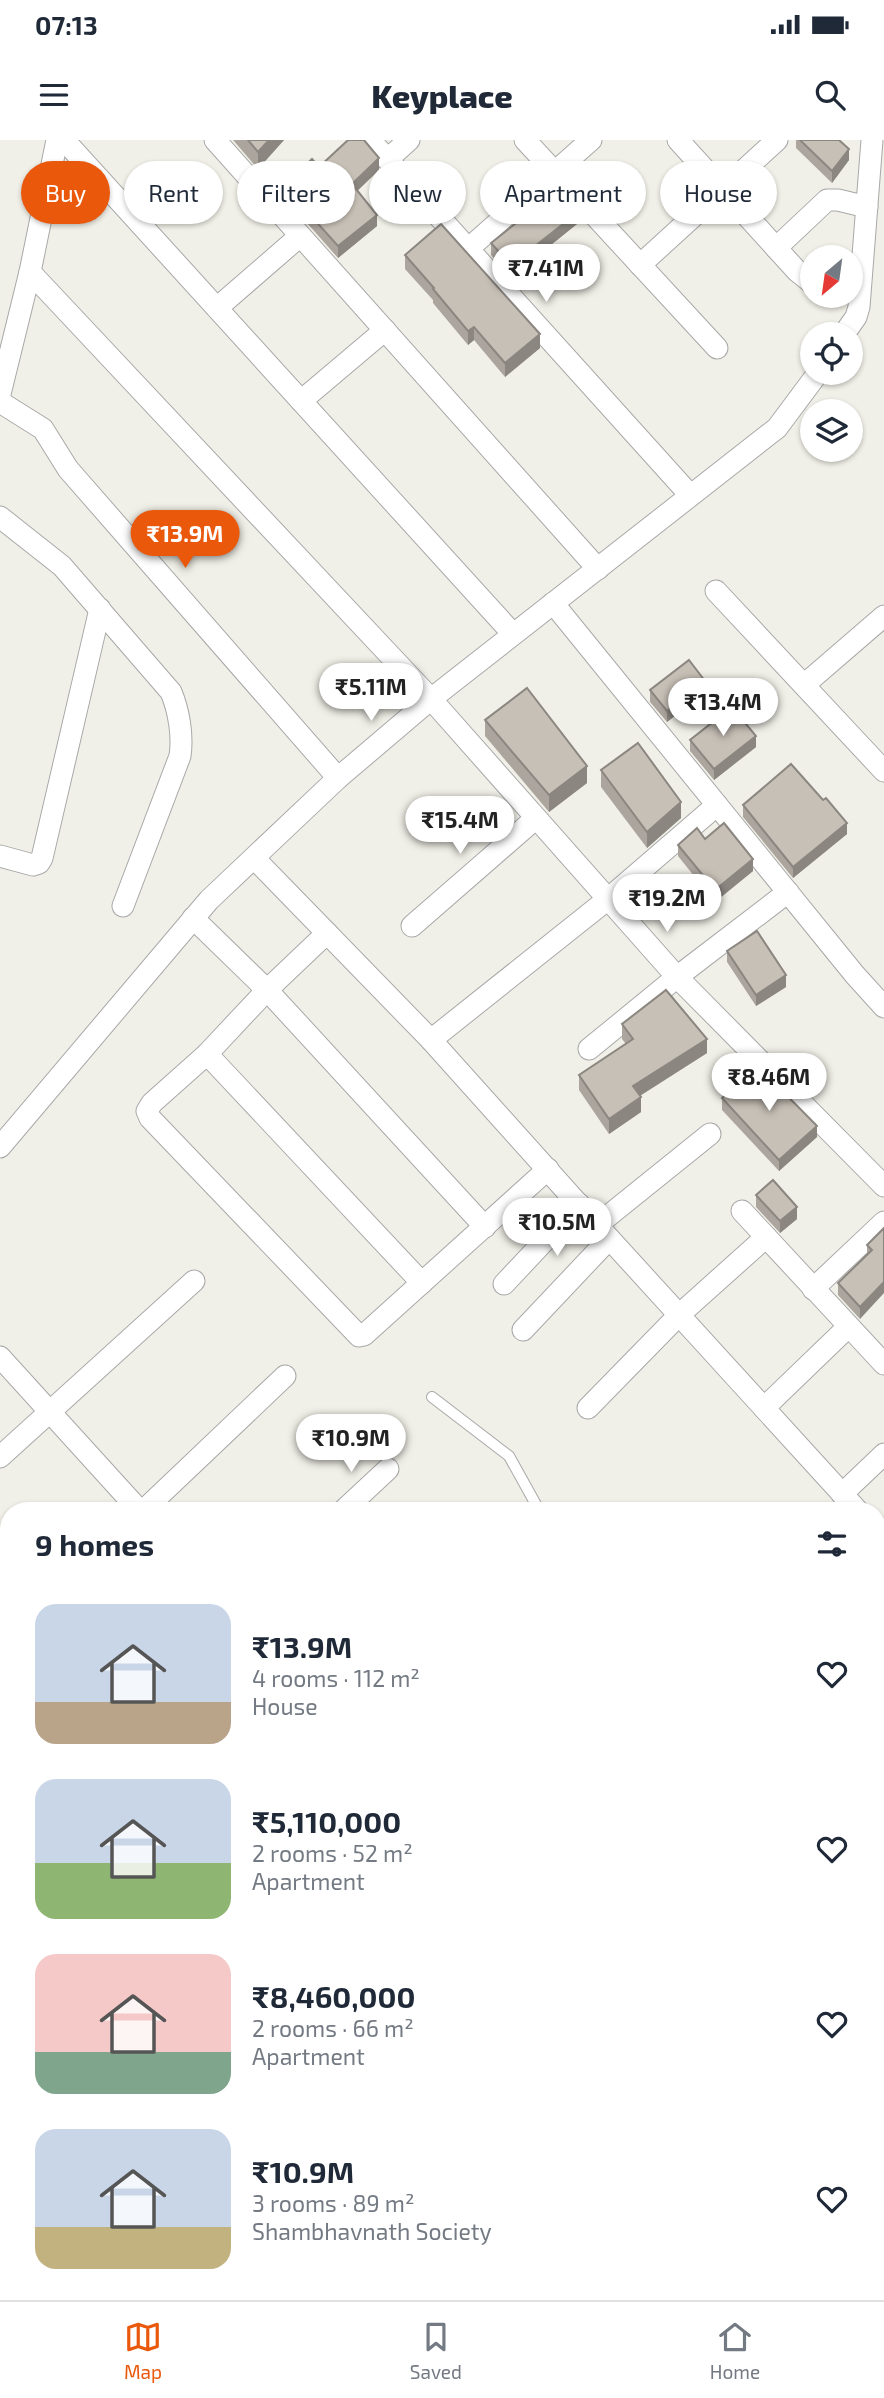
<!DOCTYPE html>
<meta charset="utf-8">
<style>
body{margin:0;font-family:"Exo 2",sans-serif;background:#f2f2f3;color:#1f2937;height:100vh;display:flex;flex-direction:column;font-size:26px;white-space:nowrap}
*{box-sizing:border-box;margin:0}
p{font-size:23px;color:#747a83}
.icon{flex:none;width:38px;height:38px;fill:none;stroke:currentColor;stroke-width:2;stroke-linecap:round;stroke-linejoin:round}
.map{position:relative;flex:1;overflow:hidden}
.details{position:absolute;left:0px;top:1362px;width:886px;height:800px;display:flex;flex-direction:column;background:#fff;border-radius:28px 28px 0 0;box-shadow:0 2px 5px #0004}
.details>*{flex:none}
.top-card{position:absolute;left:21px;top:21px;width:844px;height:63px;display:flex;gap:14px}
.needle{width:46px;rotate:209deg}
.fabs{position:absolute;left:800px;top:105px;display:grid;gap:14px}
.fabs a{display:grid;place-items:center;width:63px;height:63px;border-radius:50%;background:#fff;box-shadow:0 2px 5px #0004;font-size:35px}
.price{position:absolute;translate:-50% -60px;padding:0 16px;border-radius:24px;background:#fff;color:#222;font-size:23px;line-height:46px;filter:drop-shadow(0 2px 4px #0008)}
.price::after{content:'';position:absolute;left:50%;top:42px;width:21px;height:16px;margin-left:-10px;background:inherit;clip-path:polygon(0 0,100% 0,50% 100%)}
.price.selected{background:#ea580c;color:#fff}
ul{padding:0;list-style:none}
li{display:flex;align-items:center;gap:21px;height:175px;padding:0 35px}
li span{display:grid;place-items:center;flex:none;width:196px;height:140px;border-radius:21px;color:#555}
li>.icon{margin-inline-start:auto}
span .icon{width:84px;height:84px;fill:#fffc;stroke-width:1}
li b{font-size:30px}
h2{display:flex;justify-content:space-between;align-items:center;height:84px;padding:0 35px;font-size:30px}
.chip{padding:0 24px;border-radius:32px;background:#fff;box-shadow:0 2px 5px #0004;font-size:24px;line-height:63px}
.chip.selected{background:#ea580c;color:#fff}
.status{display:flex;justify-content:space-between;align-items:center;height:49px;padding:0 35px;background:#fff;direction:ltr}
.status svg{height:19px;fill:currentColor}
header{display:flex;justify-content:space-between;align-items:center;height:91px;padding:0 35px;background:#fff;font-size:32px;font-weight:800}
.tab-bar{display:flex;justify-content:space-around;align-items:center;height:98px;border-top:2px solid #e0e1e3;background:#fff;font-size:19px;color:#747a83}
.tab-bar a{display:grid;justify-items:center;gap:4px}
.tab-bar .selected{color:#ea580c}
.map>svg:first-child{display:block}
</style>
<div class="status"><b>07:13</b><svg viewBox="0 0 49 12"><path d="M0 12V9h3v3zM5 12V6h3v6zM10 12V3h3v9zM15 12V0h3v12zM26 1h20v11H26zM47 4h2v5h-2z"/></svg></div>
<header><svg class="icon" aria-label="menu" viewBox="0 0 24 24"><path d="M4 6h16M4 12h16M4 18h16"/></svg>Keyplace<svg class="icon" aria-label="search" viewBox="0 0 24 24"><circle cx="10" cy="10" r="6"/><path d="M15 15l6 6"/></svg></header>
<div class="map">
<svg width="884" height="2160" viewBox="0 0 884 2160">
<rect width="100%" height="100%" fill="#f1f0e8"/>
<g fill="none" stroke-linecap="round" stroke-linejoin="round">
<defs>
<path id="service" d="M432 1257 509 1316 539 1370"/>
<g id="minor">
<path d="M64 0 513 494"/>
<path d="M215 0 598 429"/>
<path d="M370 0 690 355"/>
<path d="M525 0 717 208"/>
<path d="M678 0 797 131 812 143"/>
<path d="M388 19 409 0"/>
<path d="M776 108 827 60H838L867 67"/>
<path d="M468 109 591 0"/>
<path d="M640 125 777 0"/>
<path d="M30 132 431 559 677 837 884 1046"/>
<path d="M217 168 300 96"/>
<path d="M844 194 856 177 859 167 872 0"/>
<path d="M0 254 30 132 57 0"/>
<path d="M301 261 385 190"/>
<path d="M0 262 43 289 68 329 338 638"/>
<path d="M0 377 62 426 171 552C179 571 183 596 180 616L123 766"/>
<path d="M716 451 884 631"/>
<path d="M553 463 855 835 884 867"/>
<path d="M804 545 884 476"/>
<path d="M0 716 33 725 39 723 42 718 100 469"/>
<path d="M254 718 431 900 597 1085 857 1370"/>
<path d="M193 778 267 850 485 1087"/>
<path d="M412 786 536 678"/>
<path d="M327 793 267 850 207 914 152 963 147 971 150 978 359 1196 364 1195 548 1029"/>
<path d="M431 900 608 759 717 665"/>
<path d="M589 909 677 837 788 752"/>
<path d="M207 914 422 1143"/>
<path d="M0 1007 209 760 338 638 431 559 777 288 818 233"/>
<path d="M742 1071 884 1224"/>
<path d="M597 1085 710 994"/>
<path d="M504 1144 579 1064"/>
<path d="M813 1149 884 1082"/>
<path d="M523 1190 609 1099"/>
<path d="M0 1217 139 1370"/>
<path d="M588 1268 679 1175 766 1097"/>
<path d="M764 1268 848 1187"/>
<path d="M0 1317 194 1141"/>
<path d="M842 1354 884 1314"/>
<path d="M144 1370 285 1236"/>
<path d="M344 1370 388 1329"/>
<path d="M877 1391 884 1399"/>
<path d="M0 1494 9 1487"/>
<path d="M877 1674 884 1680"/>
<path d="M0 1891 9 1880"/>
<path d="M877 1971 884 1964"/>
<path d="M0 2005 9 1997"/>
<path d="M0 2086 9 2093"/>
<path d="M89 2152 99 2160"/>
<path d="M264 2152 274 2160"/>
<path d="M463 2160 471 2152"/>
<path d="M653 2160 658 2152"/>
</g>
<g id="trunk">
<path d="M877 1567 884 1561"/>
<path d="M171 2160 180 2152"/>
</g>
</defs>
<use href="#service" stroke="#a8a8a8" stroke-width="12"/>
<use href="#minor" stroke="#a8a8a8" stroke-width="23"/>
<use href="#trunk" stroke="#df2542" stroke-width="37"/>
<use href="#service" stroke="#fff" stroke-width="10"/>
<use href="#minor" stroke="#fff" stroke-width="21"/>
<use href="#trunk" stroke="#f4bb98" stroke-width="35"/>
</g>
<g fill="#aba59d">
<path d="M233 0H284L258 29Z"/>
<path d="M796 0H839L849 20 832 43 796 8Z"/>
<path d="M319 27 379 30 357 51 377 86 338 118 284 57V46Z"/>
<path d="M577 84 511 137 491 115V103Z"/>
<path d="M405 115 540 208 505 237 474 200 468 205 433 163V160L405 129Z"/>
<path d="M650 550 705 552 667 582 650 562Z"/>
<path d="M485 580 587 643 549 672 485 596Z"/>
<path d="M690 600 756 607 714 640 690 611Z"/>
<path d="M601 630 681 678 647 708 601 647Z"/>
<path d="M823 660 847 694 793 738 743 677V665Z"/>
<path d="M678 705 753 731 715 762 678 716Z"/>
<path d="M727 811 786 847 756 866 727 822Z"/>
<path d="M622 884 707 913 640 956 641 972 609 994 579 950V935L626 904 622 899Z"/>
<path d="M722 958 817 997 779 1031 722 970Z"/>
<path d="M756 1055 797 1079 780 1093 756 1067Z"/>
<path d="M884 1088 860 1179 838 1155V1143L867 1114V1105Z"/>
<path d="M410 2152H452V2154L446 2160H417Z"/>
</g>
<g fill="#8b8680">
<path d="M269 0H284L258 29V12Z"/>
<path d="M849 9V20L832 43V31Z"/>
<path d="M379 18V30L352 56V44Z"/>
<path d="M577 73V84L511 137V125Z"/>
<path d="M377 75V86L338 118V106Z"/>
<path d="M474 187V200L468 205V191Z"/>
<path d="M540 194V208L505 237V223Z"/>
<path d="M705 541V552L667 582V571Z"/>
<path d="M756 596V607L714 640V629Z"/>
<path d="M587 626V643L549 672V655Z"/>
<path d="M681 662V678L647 708V692Z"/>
<path d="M847 683V694L793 738V727Z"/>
<path d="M753 719V731L715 762V750Z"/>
<path d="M786 835V847L756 866V855Z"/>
<path d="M707 899V913L633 960V946Z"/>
<path d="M641 957V972L609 994V979Z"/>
<path d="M817 986V997L779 1031V1020Z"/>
<path d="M797 1067V1079L780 1093V1081Z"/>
<path d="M884 1142V1153L860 1179V1167Z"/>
<path d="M9 1669V1688L0 1699V1680Z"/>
<path d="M438 2152H452V2154L446 2160H432V2158Z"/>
</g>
<g fill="#c7c0b7" stroke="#8b8680" stroke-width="2">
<path d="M248 0H269L258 12Z"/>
<path d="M348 0H364L379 18 352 44 377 75 338 106 284 46 312 19 319 27Z"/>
<path d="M800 0H839L849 9 832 31Z"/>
<path d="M559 49 577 73 511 125 491 103Z"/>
<path d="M441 84 540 194 505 223 474 187 468 191 433 149 434 148 405 115Z"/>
<path d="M689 520 705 541 667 571 650 550Z"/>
<path d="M527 548 587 626 549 655 485 580Z"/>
<path d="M732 567 756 596 714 629 690 600Z"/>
<path d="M638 603 681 662 647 692 601 630Z"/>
<path d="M791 624 823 660 826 658 847 683 793 727 743 665Z"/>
<path d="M724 683 753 719 715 750 678 705 697 688 705 699Z"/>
<path d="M757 791 786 835 756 855 727 811Z"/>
<path d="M666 850 707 899 633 946 641 957 609 979 579 935 633 899 622 884Z"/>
<path d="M757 925 817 986 779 1020 722 958Z"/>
<path d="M773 1040 797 1067 780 1081 756 1055Z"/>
<path d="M884 1088V1142L860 1167 838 1143 872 1110 867 1105Z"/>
<path d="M0 1592 7 1593 3 1598 9 1602V1669L0 1680Z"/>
<path d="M427 2152H438L432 2158Z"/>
</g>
</svg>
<div class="fabs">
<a><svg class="needle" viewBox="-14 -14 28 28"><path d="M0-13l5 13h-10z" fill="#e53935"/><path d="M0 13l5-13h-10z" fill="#747a83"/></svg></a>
<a><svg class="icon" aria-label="locate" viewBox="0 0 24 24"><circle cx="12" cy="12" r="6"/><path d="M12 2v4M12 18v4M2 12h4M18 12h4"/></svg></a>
<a><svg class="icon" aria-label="layers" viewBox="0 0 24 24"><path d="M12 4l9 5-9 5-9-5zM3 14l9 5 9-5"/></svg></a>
</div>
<b class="price" style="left:546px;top:164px">₹7.41M</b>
<b class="price selected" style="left:185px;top:430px">₹13.9M</b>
<b class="price" style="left:371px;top:583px">₹5.11M</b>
<b class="price" style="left:723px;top:598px">₹13.4M</b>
<b class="price" style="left:460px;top:716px">₹15.4M</b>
<b class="price" style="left:667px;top:794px">₹19.2M</b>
<b class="price" style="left:769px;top:973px">₹8.46M</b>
<b class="price" style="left:557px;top:1118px">₹10.5M</b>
<b class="price" style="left:351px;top:1334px">₹10.9M</b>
<div class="top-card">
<a class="chip selected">Buy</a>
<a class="chip">Rent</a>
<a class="chip">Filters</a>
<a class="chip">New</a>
<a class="chip">Apartment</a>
<a class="chip">House</a>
</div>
<section class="details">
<h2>9 homes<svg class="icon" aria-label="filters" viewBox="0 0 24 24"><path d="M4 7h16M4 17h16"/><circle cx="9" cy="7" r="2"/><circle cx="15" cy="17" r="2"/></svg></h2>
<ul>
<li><span style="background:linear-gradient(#c9d6e8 70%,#b9a48a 0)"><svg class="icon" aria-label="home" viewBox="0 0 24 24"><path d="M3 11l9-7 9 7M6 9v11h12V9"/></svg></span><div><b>₹13.9M</b><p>4 rooms · 112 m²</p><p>House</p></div><svg class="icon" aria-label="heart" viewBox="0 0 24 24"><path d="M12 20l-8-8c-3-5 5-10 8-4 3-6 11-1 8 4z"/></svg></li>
<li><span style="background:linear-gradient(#c9d6e8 60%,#8fb573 0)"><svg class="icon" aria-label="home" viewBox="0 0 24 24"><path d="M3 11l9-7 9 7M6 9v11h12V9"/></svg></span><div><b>₹5,110,000</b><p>2 rooms · 52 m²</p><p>Apartment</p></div><svg class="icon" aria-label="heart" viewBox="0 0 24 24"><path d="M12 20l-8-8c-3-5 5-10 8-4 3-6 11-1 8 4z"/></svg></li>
<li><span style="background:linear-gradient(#f6c9c9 70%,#7fa58c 0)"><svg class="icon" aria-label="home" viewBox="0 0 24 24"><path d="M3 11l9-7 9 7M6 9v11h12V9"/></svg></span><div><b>₹8,460,000</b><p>2 rooms · 66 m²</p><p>Apartment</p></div><svg class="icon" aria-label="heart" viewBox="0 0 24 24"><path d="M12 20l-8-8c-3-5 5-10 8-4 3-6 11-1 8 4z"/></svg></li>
<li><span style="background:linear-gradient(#c9d6e8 70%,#c2b280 0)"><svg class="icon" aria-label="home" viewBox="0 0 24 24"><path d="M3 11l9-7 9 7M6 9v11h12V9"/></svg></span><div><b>₹10.9M</b><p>3 rooms · 89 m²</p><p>Shambhavnath Society</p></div><svg class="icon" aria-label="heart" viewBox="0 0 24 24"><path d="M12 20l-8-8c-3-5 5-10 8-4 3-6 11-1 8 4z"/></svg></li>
</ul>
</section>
</div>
<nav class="tab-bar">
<a class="selected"><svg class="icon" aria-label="map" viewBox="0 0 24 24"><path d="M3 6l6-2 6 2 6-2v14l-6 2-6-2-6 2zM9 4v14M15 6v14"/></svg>Map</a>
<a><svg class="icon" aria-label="saved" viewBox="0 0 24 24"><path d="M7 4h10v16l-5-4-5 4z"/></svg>Saved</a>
<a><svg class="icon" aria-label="home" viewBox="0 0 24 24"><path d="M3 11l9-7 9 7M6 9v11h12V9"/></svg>Home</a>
</nav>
